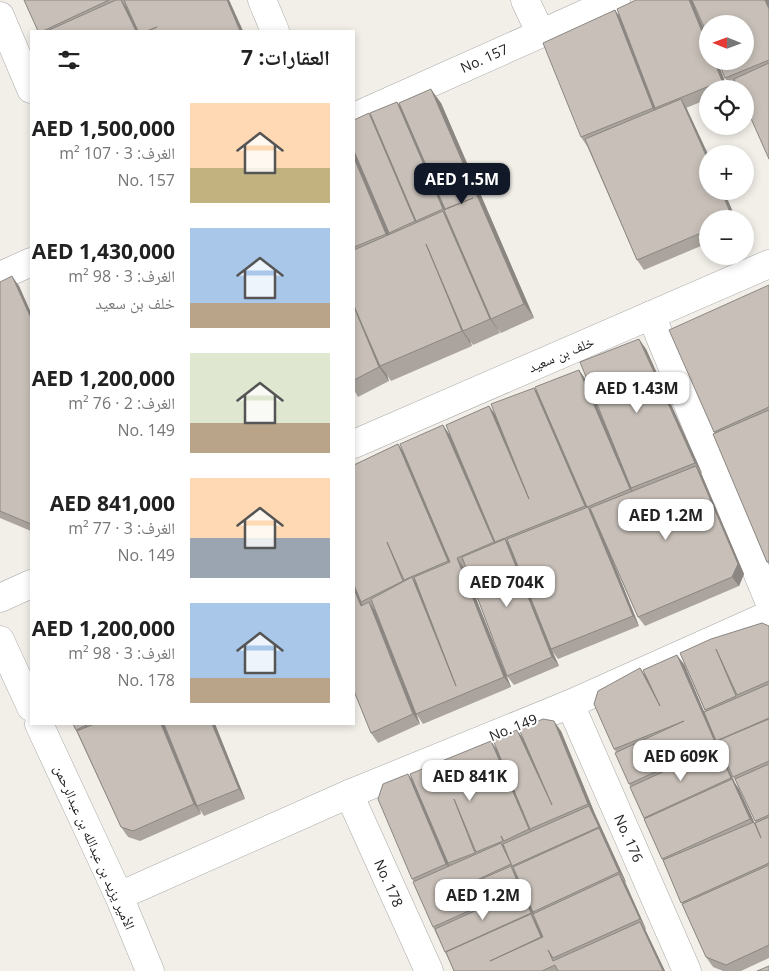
<!DOCTYPE html>
<html lang="ar">
<meta charset="utf-8">
<style>
body{margin:0;font-family:"Open Sans","Noto Naskh Arabic",sans-serif;background:#f2f2f2;color:#222;direction:rtl;height:100vh;display:flex;flex-direction:column;font-size:19px;white-space:nowrap}
*{box-sizing:border-box;margin:0}
p{font-size:16px;color:#767676}
.icon{flex:none;width:28px;height:28px;fill:none;stroke:currentColor;stroke-width:2;stroke-linecap:round;stroke-linejoin:round}
.map{position:relative;flex:1;overflow:hidden;direction:ltr}
.panel{position:absolute;left:30px;top:30px;width:325px;height:695px;display:flex;flex-direction:column;background:#fff;border-radius:0px;box-shadow:0 2px 8px #0003;direction:rtl}
.panel>*{flex:none}
.needle{width:32px;rotate:271deg}
.buttons{position:absolute;left:699px;top:15px;display:grid;gap:10px}
.buttons a{display:grid;place-items:center;width:55px;height:55px;border-radius:50%;background:#fff;box-shadow:0 2px 8px #0003;font-size:25px}
.price{position:absolute;translate:-50% -42px;padding:0 11px;border-radius:10px;background:#fff;color:#222;font-size:16px;line-height:32px;filter:drop-shadow(0 1px 2px #0008)}
.price::after{content:'';position:absolute;left:50%;top:30px;width:15px;height:11px;margin-left:-8px;background:inherit;clip-path:polygon(0 0,100% 0,50% 100%)}
.price.active{background:#111827;color:#fff}
ul{padding:0;list-style:none}
li{display:flex;align-items:center;gap:15px;height:125px;padding:0 25px}
li span{display:grid;place-items:center;flex:none;width:140px;height:100px;border-radius:0px;color:#555}
li>.icon{margin-inline-start:auto}
span .icon{width:60px;height:60px;fill:#fffc;stroke-width:1}
li b{font-size:21px}
h2{display:flex;justify-content:space-between;align-items:center;height:60px;padding:0 25px;font-size:21px}
.map>svg:first-child{display:block}
</style>
<div class="map">
<svg width="769" height="971" viewBox="0 0 769 971">
<rect width="100%" height="100%" fill="#f2efe9"/>
<g fill="none" stroke-linecap="round" stroke-linejoin="round">
<defs>
<g id="minor">
<path d="M262 0 275 31"/>
<path d="M525 0 540 32"/>
<path d="M0 16 31 89"/>
<path d="M354 117 616 0"/>
<path d="M0 276 31 262"/>
<path d="M651 315 769 601"/>
<path d="M354 444 769 264"/>
<path d="M0 598 31 584"/>
<path d="M0 640 31 707"/>
<path d="M570 704 687 971"/>
<path d="M39 724 119 896 150 971"/>
<path d="M349 794 429 971"/>
<path d="M119 896 349 794 570 704 769 615"/>
</g>
</defs>
<use href="#minor" stroke="#a9a9a9" stroke-width="29"/>
<use href="#minor" stroke="#fff" stroke-width="28"/>
</g>
<g fill="#aba49e" fill-rule="evenodd">
<path d="M24 0H229L243 31H38Z"/>
<path d="M692 0H769V159L737 86 732 88 725 78Z"/>
<path d="M615 10 622 20 708 61H717L728 89H708V99L686 108 687 109 708 219V243L644 270 637 260 587 146 581 137Z"/>
<path d="M397 102 402 108 441 103 534 318 501 333 497 328 500 333 473 345 470 341 472 346 391 381 387 375 389 381 358 397 354 390V120L372 118Z"/>
<path d="M0 282 19 286 31 313V531L0 518Z"/>
<path d="M769 285V565L767 562 714 432Z"/>
<path d="M646 349 702 473 701 474 744 574 739 586 645 626 638 617 607 547 639 626 558 659 553 652 559 666 514 685 507 676 466 567 464 568 511 687 423 724 417 715 420 724 378 743 371 733 354 691V465L398 444 405 454 449 434 489 406 495 414 534 388 538 393 579 370 586 380 607 430Z"/>
<path d="M769 626V958L741 971H723L713 967 706 957 630 787V786L629 784 616 752 614 749 640 668 647 678 684 664 704 712 705 711 680 653ZM722 754 733 777 737 783 756 823V826L739 789 735 783 722 755Z"/>
<path d="M73 724H215L245 799 204 816 200 810 201 814 140 841 128 837 121 827Z"/>
<path d="M517 730 523 738 561 731 595 814 626 882 625 883 646 929 645 930 665 971H454L433 927 414 882 412 879 413 780 496 749Z"/>
</g>
<g fill="#8b8681">
<path d="M121 0 127 8 138 31H136Z"/>
<path d="M227 0H229L243 31H240Z"/>
<path d="M689 0H692L708 39V46Z"/>
<path d="M765 0H769V9Z"/>
<path d="M615 10 622 20 655 108 660 118 653 108Z"/>
<path d="M714 61H717L728 89 722 81Z"/>
<path d="M431 89 441 103 534 318 524 304Z"/>
<path d="M681 99 687 109 708 154V160Z"/>
<path d="M397 102 407 116 445 209 451 218 453 224 443 209Z"/>
<path d="M369 113 379 128 416 221 424 231 425 236 415 221Z"/>
<path d="M354 149 389 233 392 238 396 248 386 234 354 158Z"/>
<path d="M721 191H724L736 219H733Z"/>
<path d="M443 211 453 225 491 319 497 328 500 333 490 319Z"/>
<path d="M426 244 463 331 470 341 472 346 462 331Z"/>
<path d="M12 276 19 286 31 313V318Z"/>
<path d="M354 307 382 366H380L387 375 389 381 379 367Z"/>
<path d="M639 339 646 349 702 473 695 463Z"/>
<path d="M579 370 586 380 632 487 631 488 637 498 630 489Z"/>
<path d="M534 388 541 398 591 515 585 506Z"/>
<path d="M489 406 496 416 529 499Z"/>
<path d="M443 425 450 435 495 542 501 552 494 542Z"/>
<path d="M398 444 405 454 455 571 448 561Z"/>
<path d="M696 466 702 475 744 574 739 586 732 577Z"/>
<path d="M588 507 595 516 639 626 633 616Z"/>
<path d="M505 539 512 549 551 649 559 666 552 657Z"/>
<path d="M457 558 464 568 511 687 504 677Z"/>
<path d="M412 577 419 587 463 696 456 686Z"/>
<path d="M354 583 361 602 368 616 361 606 354 589Z"/>
<path d="M369 602 376 612 420 724 413 714Z"/>
<path d="M677 655 684 664 722 754 716 744Z"/>
<path d="M640 668 647 678 660 706Z"/>
<path d="M554 721 561 731 595 814 626 882 619 872 588 804Z"/>
<path d="M161 724H164L197 806 201 814 194 804Z"/>
<path d="M212 724H215L245 799 239 789Z"/>
<path d="M517 730 524 740 552 805Z"/>
<path d="M491 741 498 751 530 829 536 839 529 829Z"/>
<path d="M717 747 723 757 735 783 739 789 755 824 760 832 768 848 755 826 750 819Z"/>
<path d="M408 774 415 783 448 863 453 873 446 864Z"/>
<path d="M501 843 508 853 512 866 517 874 511 864Z"/>
<path d="M511 866 517 876 527 898 520 888Z"/>
<path d="M619 874 626 884 646 929 640 919Z"/>
<path d="M521 890 528 900 538 922 531 913Z"/>
<path d="M531 914 538 924 548 947 541 937Z"/>
<path d="M640 922 646 931 665 971H663Z"/>
</g>
<g fill="#c7bfb8" stroke="#8b8681">
<path d="M24 0H109L43 31H38Z"/>
<path d="M116 0H121L136 31H47Z"/>
<path d="M124 0H227L240 31H148L157 27 147 31H138Z"/>
<path d="M636 0H689L708 46V61H714L722 81 655 108 617 9Z"/>
<path d="M692 0H765L769 9V60L725 78 718 61H745V24H708V36Z"/>
<path d="M615 10 653 108 581 137 543 43Z"/>
<path d="M769 63V159L745 105V89H738L734 79Z"/>
<path d="M431 89 524 304 491 319 444 210 473 198 445 209 399 103Z"/>
<path d="M681 99 708 160V191H721L733 219H708V230L637 260 585 139Z"/>
<path d="M397 102 443 209 416 221 370 113Z"/>
<path d="M369 113 415 221 389 233 354 151V120Z"/>
<path d="M354 158 386 234 354 247Z"/>
<path d="M443 211 490 319 463 331 426 244 462 331 380 366 354 306V250Z"/>
<path d="M12 276 31 318V524L0 511V282Z"/>
<path d="M769 285V407L714 432 669 330Z"/>
<path d="M354 307 379 367 354 380Z"/>
<path d="M639 339 695 463 631 488 580 362Z"/>
<path d="M579 370 630 489 587 507 535 387Z"/>
<path d="M534 388 585 506 495 542 446 425 489 406 529 499 491 404Z"/>
<path d="M769 410V561L767 562 713 434Z"/>
<path d="M443 425 494 542 457 558 504 677 416 714 371 599 412 577 456 686 414 577 450 562 400 444Z"/>
<path d="M398 444 448 561 404 580 387 542 403 581 361 602 354 585V465Z"/>
<path d="M696 466 738 564 732 577 638 617 590 508Z"/>
<path d="M588 507 633 616 551 649 507 539Z"/>
<path d="M505 539 552 657 507 676 462 557Z"/>
<path d="M354 589 361 606 369 602 413 714 371 733 354 691Z"/>
<path d="M762 623 769 626V681L737 695 716 649 736 696 705 710 680 653 711 639Z"/>
<path d="M677 655 716 744 629 784 615 753 684 721 614 749 594 704 598 691 640 668 660 706 643 670Z"/>
<path d="M769 684V718L716 741 704 712Z"/>
<path d="M543 719 554 721 588 804 530 829 493 740 517 730 552 805 519 729Z"/>
<path d="M769 719V761L733 777 717 741Z"/>
<path d="M73 724H89L76 730Z"/>
<path d="M94 724H161L194 804 133 831 121 827 77 731Z"/>
<path d="M164 724H212L239 789 197 806Z"/>
<path d="M491 741 529 829 504 841 501 836 503 841 476 852 454 799 475 853 448 863 410 774Z"/>
<path d="M717 747 731 778 644 818 630 787Z"/>
<path d="M769 764V815L755 821 735 779Z"/>
<path d="M408 774 446 864 412 879 378 799 383 784Z"/>
<path d="M732 779 750 819 662 859 644 819Z"/>
<path d="M589 806 599 827 512 866 503 844Z"/>
<path d="M769 817V863L681 903 663 860 754 822 761 838 755 823Z"/>
<path d="M599 828 619 872 533 912 513 867Z"/>
<path d="M501 843 511 864 436 899 511 866 520 888 433 927 413 882Z"/>
<path d="M769 865V945L726 965 706 957 682 904Z"/>
<path d="M619 874 640 919 553 958 548 950 553 961 640 922 663 971H558L555 965 542 971H454L446 952 531 914 541 937 490 961 543 937 533 914Z"/>
<path d="M521 890 531 913 445 952 435 929Z"/>
<path d="M769 966V971H757Z"/>
</g>
<g text-anchor="middle" dominant-baseline="central" stroke-width="4" stroke-linejoin="round" paint-order="stroke">
<g font-size="14" fill="#222" stroke="#fff">
<text transform="translate(484 58) rotate(-24)">No. 157</text>
<text transform="translate(561 354) rotate(-23)">خلف بن سعيد</text>
<text transform="translate(513 727) rotate(-22)">No. 149</text>
<text transform="translate(629 838) rotate(66)">No. 176</text>
<text transform="translate(95 847) rotate(66)">الأمير يزيد بن عبدالله بن عبدالرحمن</text>
<text transform="translate(389 883) rotate(66)">No. 178</text>
</g>
</g>
</svg>
<div class="buttons">
<a><svg class="needle" viewBox="-14 -14 28 28"><path d="M0-13l5 13h-10z" fill="#e53935"/><path d="M0 13l5-13h-10z" fill="#767676"/></svg></a>
<a><svg class="icon" aria-label="locate" viewBox="0 0 24 24"><circle cx="12" cy="12" r="6"/><path d="M12 2v4M12 18v4M2 12h4M18 12h4"/></svg></a>
<a>+</a>
<a>−</a>
</div>
<b class="price active" style="left:462px;top:205px">AED 1.5M</b>
<b class="price" style="left:637px;top:414px">AED 1.43M</b>
<b class="price" style="left:666px;top:541px">AED 1.2M</b>
<b class="price" style="left:507px;top:608px">AED 704K</b>
<b class="price" style="left:681px;top:782px">AED 609K</b>
<b class="price" style="left:470px;top:802px">AED 841K</b>
<b class="price" style="left:483px;top:921px">AED 1.2M</b>
<section class="panel">
<h2>العقارات: 7<svg class="icon" aria-label="filters" viewBox="0 0 24 24"><path d="M4 7h16M4 17h16"/><circle cx="9" cy="7" r="2"/><circle cx="15" cy="17" r="2"/></svg></h2>
<ul>
<li><span style="background:linear-gradient(#ffd9b3 65%,#c2b280 0)"><svg class="icon" aria-label="home" viewBox="0 0 24 24"><path d="M3 11l9-7 9 7M6 9v11h12V9"/></svg></span><div><b>AED 1,500,000</b><p>الغرف: 3 · 107 m²</p><p>No. 157</p></div></li>
<li><span style="background:linear-gradient(#a9c7e8 75%,#b9a48a 0)"><svg class="icon" aria-label="home" viewBox="0 0 24 24"><path d="M3 11l9-7 9 7M6 9v11h12V9"/></svg></span><div><b>AED 1,430,000</b><p>الغرف: 3 · 98 m²</p><p>خلف بن سعيد</p></div></li>
<li><span style="background:linear-gradient(#dfe7d0 70%,#b9a48a 0)"><svg class="icon" aria-label="home" viewBox="0 0 24 24"><path d="M3 11l9-7 9 7M6 9v11h12V9"/></svg></span><div><b>AED 1,200,000</b><p>الغرف: 2 · 76 m²</p><p>No. 149</p></div></li>
<li><span style="background:linear-gradient(#ffd9b3 60%,#9aa5b1 0)"><svg class="icon" aria-label="home" viewBox="0 0 24 24"><path d="M3 11l9-7 9 7M6 9v11h12V9"/></svg></span><div><b>AED 841,000</b><p>الغرف: 3 · 77 m²</p><p>No. 149</p></div></li>
<li><span style="background:linear-gradient(#a9c7e8 75%,#b9a48a 0)"><svg class="icon" aria-label="home" viewBox="0 0 24 24"><path d="M3 11l9-7 9 7M6 9v11h12V9"/></svg></span><div><b>AED 1,200,000</b><p>الغرف: 3 · 98 m²</p><p>No. 178</p></div></li>
</ul>
</section>
</div>
